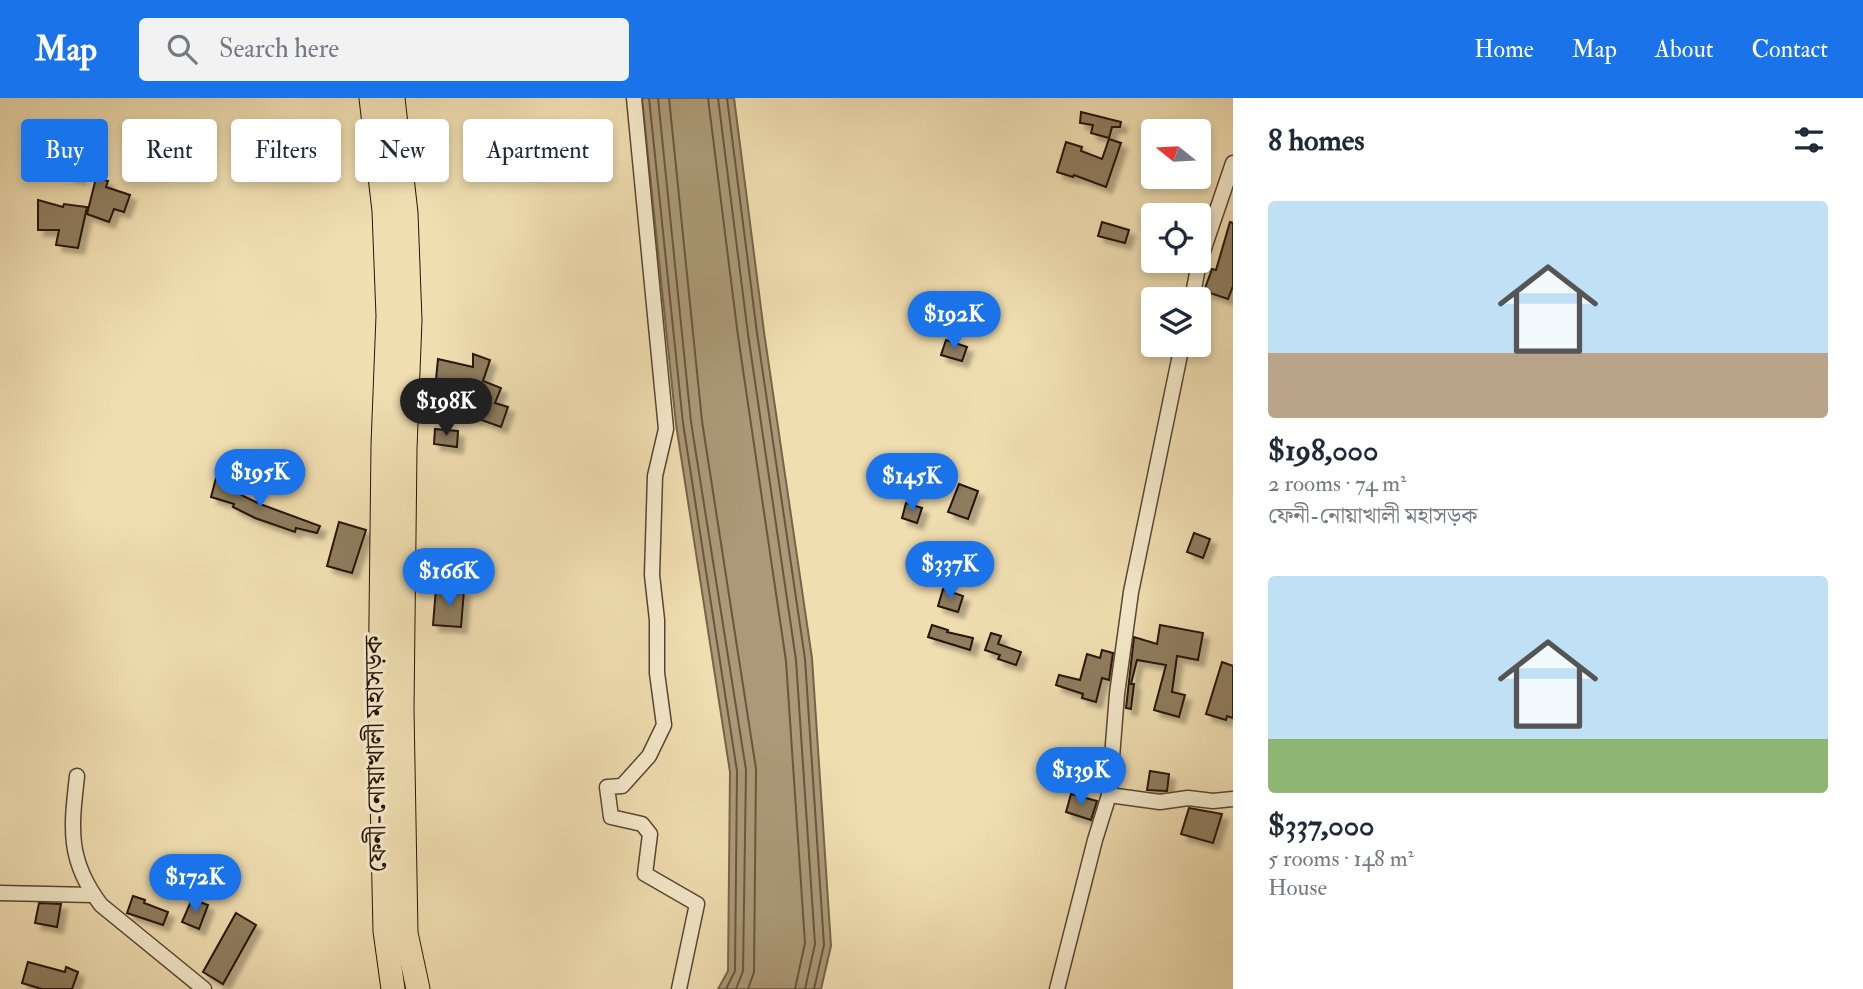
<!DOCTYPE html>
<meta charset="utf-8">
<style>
body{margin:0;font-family:"IM FELL Double Pica","Noto Serif Bengali",serif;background:#f2f2f3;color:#1f2937;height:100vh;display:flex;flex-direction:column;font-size:26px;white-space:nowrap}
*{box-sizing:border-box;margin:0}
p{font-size:23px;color:#747a83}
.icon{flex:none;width:38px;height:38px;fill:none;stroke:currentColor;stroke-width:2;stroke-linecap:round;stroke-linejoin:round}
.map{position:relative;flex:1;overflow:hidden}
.drawer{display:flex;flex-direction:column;background:#fff;width:630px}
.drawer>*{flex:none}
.banner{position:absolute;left:21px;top:21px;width:665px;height:63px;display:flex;gap:14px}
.needle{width:46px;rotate:288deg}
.buttons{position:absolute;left:1141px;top:21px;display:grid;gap:14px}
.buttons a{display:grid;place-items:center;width:70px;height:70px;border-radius:7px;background:#fff;box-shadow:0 4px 10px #0003;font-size:35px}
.price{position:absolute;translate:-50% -60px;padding:0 16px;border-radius:24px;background:#1a73e8;color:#fff;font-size:23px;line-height:46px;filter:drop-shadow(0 2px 4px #0008)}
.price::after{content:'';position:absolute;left:50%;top:42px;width:21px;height:16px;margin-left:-10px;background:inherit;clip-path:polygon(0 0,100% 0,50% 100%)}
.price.selected{background:#222;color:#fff}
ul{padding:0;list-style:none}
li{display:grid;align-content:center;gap:14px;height:371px;padding:0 35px}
li span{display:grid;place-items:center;height:217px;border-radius:7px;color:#555}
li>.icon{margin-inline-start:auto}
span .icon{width:126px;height:126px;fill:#fffc;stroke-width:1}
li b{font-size:30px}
h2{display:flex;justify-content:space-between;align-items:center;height:84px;padding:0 35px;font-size:30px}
.chip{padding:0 24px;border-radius:7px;background:#fff;box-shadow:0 4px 10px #0003;font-size:24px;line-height:63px}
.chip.selected{background:#1a73e8;color:#fff}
header{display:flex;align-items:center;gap:42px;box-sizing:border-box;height:98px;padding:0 35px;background:#1a73e8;color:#fff}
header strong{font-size:33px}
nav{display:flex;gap:38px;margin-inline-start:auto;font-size:24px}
.search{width:490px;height:63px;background:#f2f2f3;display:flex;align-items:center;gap:18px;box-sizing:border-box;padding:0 24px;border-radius:7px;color:#747a83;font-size:26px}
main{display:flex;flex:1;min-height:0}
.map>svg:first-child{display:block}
</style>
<header>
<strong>Map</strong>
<div class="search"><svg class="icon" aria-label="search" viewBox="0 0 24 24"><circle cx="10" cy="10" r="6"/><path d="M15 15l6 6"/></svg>Search here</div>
<nav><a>Home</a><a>Map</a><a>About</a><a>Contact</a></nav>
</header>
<main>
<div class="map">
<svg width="1233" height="891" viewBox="0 0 1233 891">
<defs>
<filter id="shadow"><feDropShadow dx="6" dy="6" stdDeviation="2" flood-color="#0004"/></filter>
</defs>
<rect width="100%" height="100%" fill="#f0deb1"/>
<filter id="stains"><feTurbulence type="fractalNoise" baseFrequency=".00286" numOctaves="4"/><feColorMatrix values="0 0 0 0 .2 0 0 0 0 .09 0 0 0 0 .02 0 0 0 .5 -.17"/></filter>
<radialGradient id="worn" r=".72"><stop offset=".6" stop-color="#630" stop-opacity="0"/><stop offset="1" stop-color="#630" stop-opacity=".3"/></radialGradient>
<path fill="#ab9977" stroke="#75644a" stroke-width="2" d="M642 0H734L764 234 812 560 831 848 821 891H718L728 873 730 674 676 326Z"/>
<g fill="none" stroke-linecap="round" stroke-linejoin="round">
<g stroke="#68563f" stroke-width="2">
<path d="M649 0 683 325 737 673 735 873 726 891"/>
<path d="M658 0 691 324 746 672 743 873 736 891"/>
<path d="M669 0 702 323 756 671 754 874 748 891"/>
<path d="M708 0 738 238 786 563 805 845 795 891"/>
<path d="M718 0 748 236 796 562 815 846 805 891"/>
<path d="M727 0 757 235 805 561 824 847 814 891"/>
</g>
</g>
<g fill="#8f7d5f" stroke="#251407" stroke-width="2" filter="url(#shadow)">
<path d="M1081 14 1121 24 1120 29H1112L1109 40 1091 35 1093 27 1080 25Z"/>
<path d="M1109 41 1121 45 1106 89 1074 77 1073 79 1057 74 1066 44 1082 49 1081 53 1102 61Z"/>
<path d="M60 61 83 68 79 80 56 73Z"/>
<path d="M96 80 108 83 106 89 130 97 124 114 114 111 109 124 87 116Z"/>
<path d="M38 102 63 109 64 106 87 109 78 150 56 147 59 132H38Z"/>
<path d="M1102 124 1129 132 1125 145 1098 138Z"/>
<path d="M1230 124 1233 125V188L1228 201 1204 193 1212 171 1216 172Z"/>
<path d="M946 242 967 249 962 263 941 257Z"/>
<path d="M473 256 490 262 483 283 501 290 495 305 508 309 501 329 473 319 480 300 435 292 438 261 473 269Z"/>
<path d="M435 331 458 333 457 349 434 346Z"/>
<path d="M216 380 231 384 229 391 260 406 320 428 317 435 296 430 295 434 255 420 233 409 234 406 211 399Z"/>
<path d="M959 386 978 393 968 421 948 414Z"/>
<path d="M906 405 922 410 917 425 902 420Z"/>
<path d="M339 424 366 432 352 475 327 468Z"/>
<path d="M1194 435 1210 441 1203 460 1187 454Z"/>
<path d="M436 490 464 492 461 529 433 527Z"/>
<path d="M943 491 963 498 958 514 938 508Z"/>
<path d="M932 527 948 532 947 534 973 540 970 552 928 539Z"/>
<path d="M1160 527 1203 535 1198 562 1177 558 1172 594 1185 597 1179 619 1154 612 1166 567 1137 562 1131 586H1134L1131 611 1126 610 1134 539 1157 546Z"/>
<path d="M991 535 1001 538 998 546 1021 554 1016 567 998 561 1000 557 985 552Z"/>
<path d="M1102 552 1113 555 1109 582 1102 580 1096 604 1082 600 1083 596 1056 587 1059 577 1080 582 1087 556 1100 560Z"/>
<path d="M1222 564 1233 568V620L1227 618 1226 622 1206 616Z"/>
<path d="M1150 673 1169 676 1167 693 1147 692Z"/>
<path d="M1071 696 1097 703 1091 722 1066 714Z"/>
<path d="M1189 710 1222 716 1213 745 1181 736Z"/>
<path d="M133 798 145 802 144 805 168 814 163 827 127 815Z"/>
<path d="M192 801 208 807 199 831 182 824Z"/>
<path d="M39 805 61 806 57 829 35 825Z"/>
<path d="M236 815 256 827 223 886 203 874Z"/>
<path d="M28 864 65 874 66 869 78 874 72 891H42L22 885Z"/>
</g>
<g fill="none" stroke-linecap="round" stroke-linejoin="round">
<defs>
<g id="minor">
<path d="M634 0 666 331 655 378 652 477 657 522V575L664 627 649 658 622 688 607 689 611 719 642 726 650 736 645 776 697 806 679 891"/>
<path d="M1192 201 1199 165 1233 65"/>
<path d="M77 678C71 731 67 762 101 807L204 891"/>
<path d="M1109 697 1160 704 1188 700 1213 703 1233 701"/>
<path d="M0 795 93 797"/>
<path d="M1057 891 1095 742 1109 697 1117 596 1131 494 1182 247"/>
</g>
<g id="trunk">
<path d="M371 0 384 113 388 218 383 347 380 607 385 833 393 891"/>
<path d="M393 0 406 115 410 222 405 351 402 611 406 835 418 891"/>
</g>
</defs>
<use href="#minor" stroke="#584632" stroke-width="17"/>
<use href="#trunk" stroke="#251407" stroke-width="25"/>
<use href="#minor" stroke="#f5eacc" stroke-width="14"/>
<use href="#trunk" stroke="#f0deb1" stroke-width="23"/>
</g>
<g text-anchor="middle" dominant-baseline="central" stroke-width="6" stroke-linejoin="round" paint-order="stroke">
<g font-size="26" fill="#251407" stroke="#f5eacc">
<text transform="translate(376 656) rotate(-91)">ফেনী-নোয়াখালী মহাসড়ক</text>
</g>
</g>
<rect width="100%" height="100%" filter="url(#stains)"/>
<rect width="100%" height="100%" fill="url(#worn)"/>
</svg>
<div class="buttons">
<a><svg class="needle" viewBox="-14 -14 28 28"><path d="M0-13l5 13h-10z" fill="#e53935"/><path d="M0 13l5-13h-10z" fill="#747a83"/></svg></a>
<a><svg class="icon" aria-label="locate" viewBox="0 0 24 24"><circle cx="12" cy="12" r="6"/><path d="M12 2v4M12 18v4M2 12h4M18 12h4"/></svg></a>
<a><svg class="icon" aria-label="layers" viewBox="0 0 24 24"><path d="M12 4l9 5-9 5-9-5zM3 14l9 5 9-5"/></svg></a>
</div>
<b class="price" style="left:954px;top:253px">$192K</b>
<b class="price selected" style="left:446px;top:340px">$198K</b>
<b class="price" style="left:260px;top:411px">$195K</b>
<b class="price" style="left:912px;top:415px">$145K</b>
<b class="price" style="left:950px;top:503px">$337K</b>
<b class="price" style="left:449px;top:510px">$166K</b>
<b class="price" style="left:1081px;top:709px">$139K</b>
<b class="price" style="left:195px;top:816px">$172K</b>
<div class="banner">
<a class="chip selected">Buy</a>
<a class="chip">Rent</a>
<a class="chip">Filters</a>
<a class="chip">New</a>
<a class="chip">Apartment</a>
</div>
</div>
<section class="drawer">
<h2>8 homes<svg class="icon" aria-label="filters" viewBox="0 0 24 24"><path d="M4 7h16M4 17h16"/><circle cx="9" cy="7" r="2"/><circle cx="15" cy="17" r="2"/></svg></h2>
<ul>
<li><span style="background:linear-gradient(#bfe0f5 70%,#b9a48a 0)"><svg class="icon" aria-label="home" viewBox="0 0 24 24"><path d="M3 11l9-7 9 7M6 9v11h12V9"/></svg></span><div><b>$198,000</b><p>2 rooms · 74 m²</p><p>ফেনী-নোয়াখালী মহাসড়ক</p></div></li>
<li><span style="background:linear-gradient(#bfe0f5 75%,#8fb573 0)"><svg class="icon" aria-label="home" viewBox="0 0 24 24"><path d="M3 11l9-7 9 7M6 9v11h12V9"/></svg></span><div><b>$337,000</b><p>5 rooms · 148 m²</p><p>House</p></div></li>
</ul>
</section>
</main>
